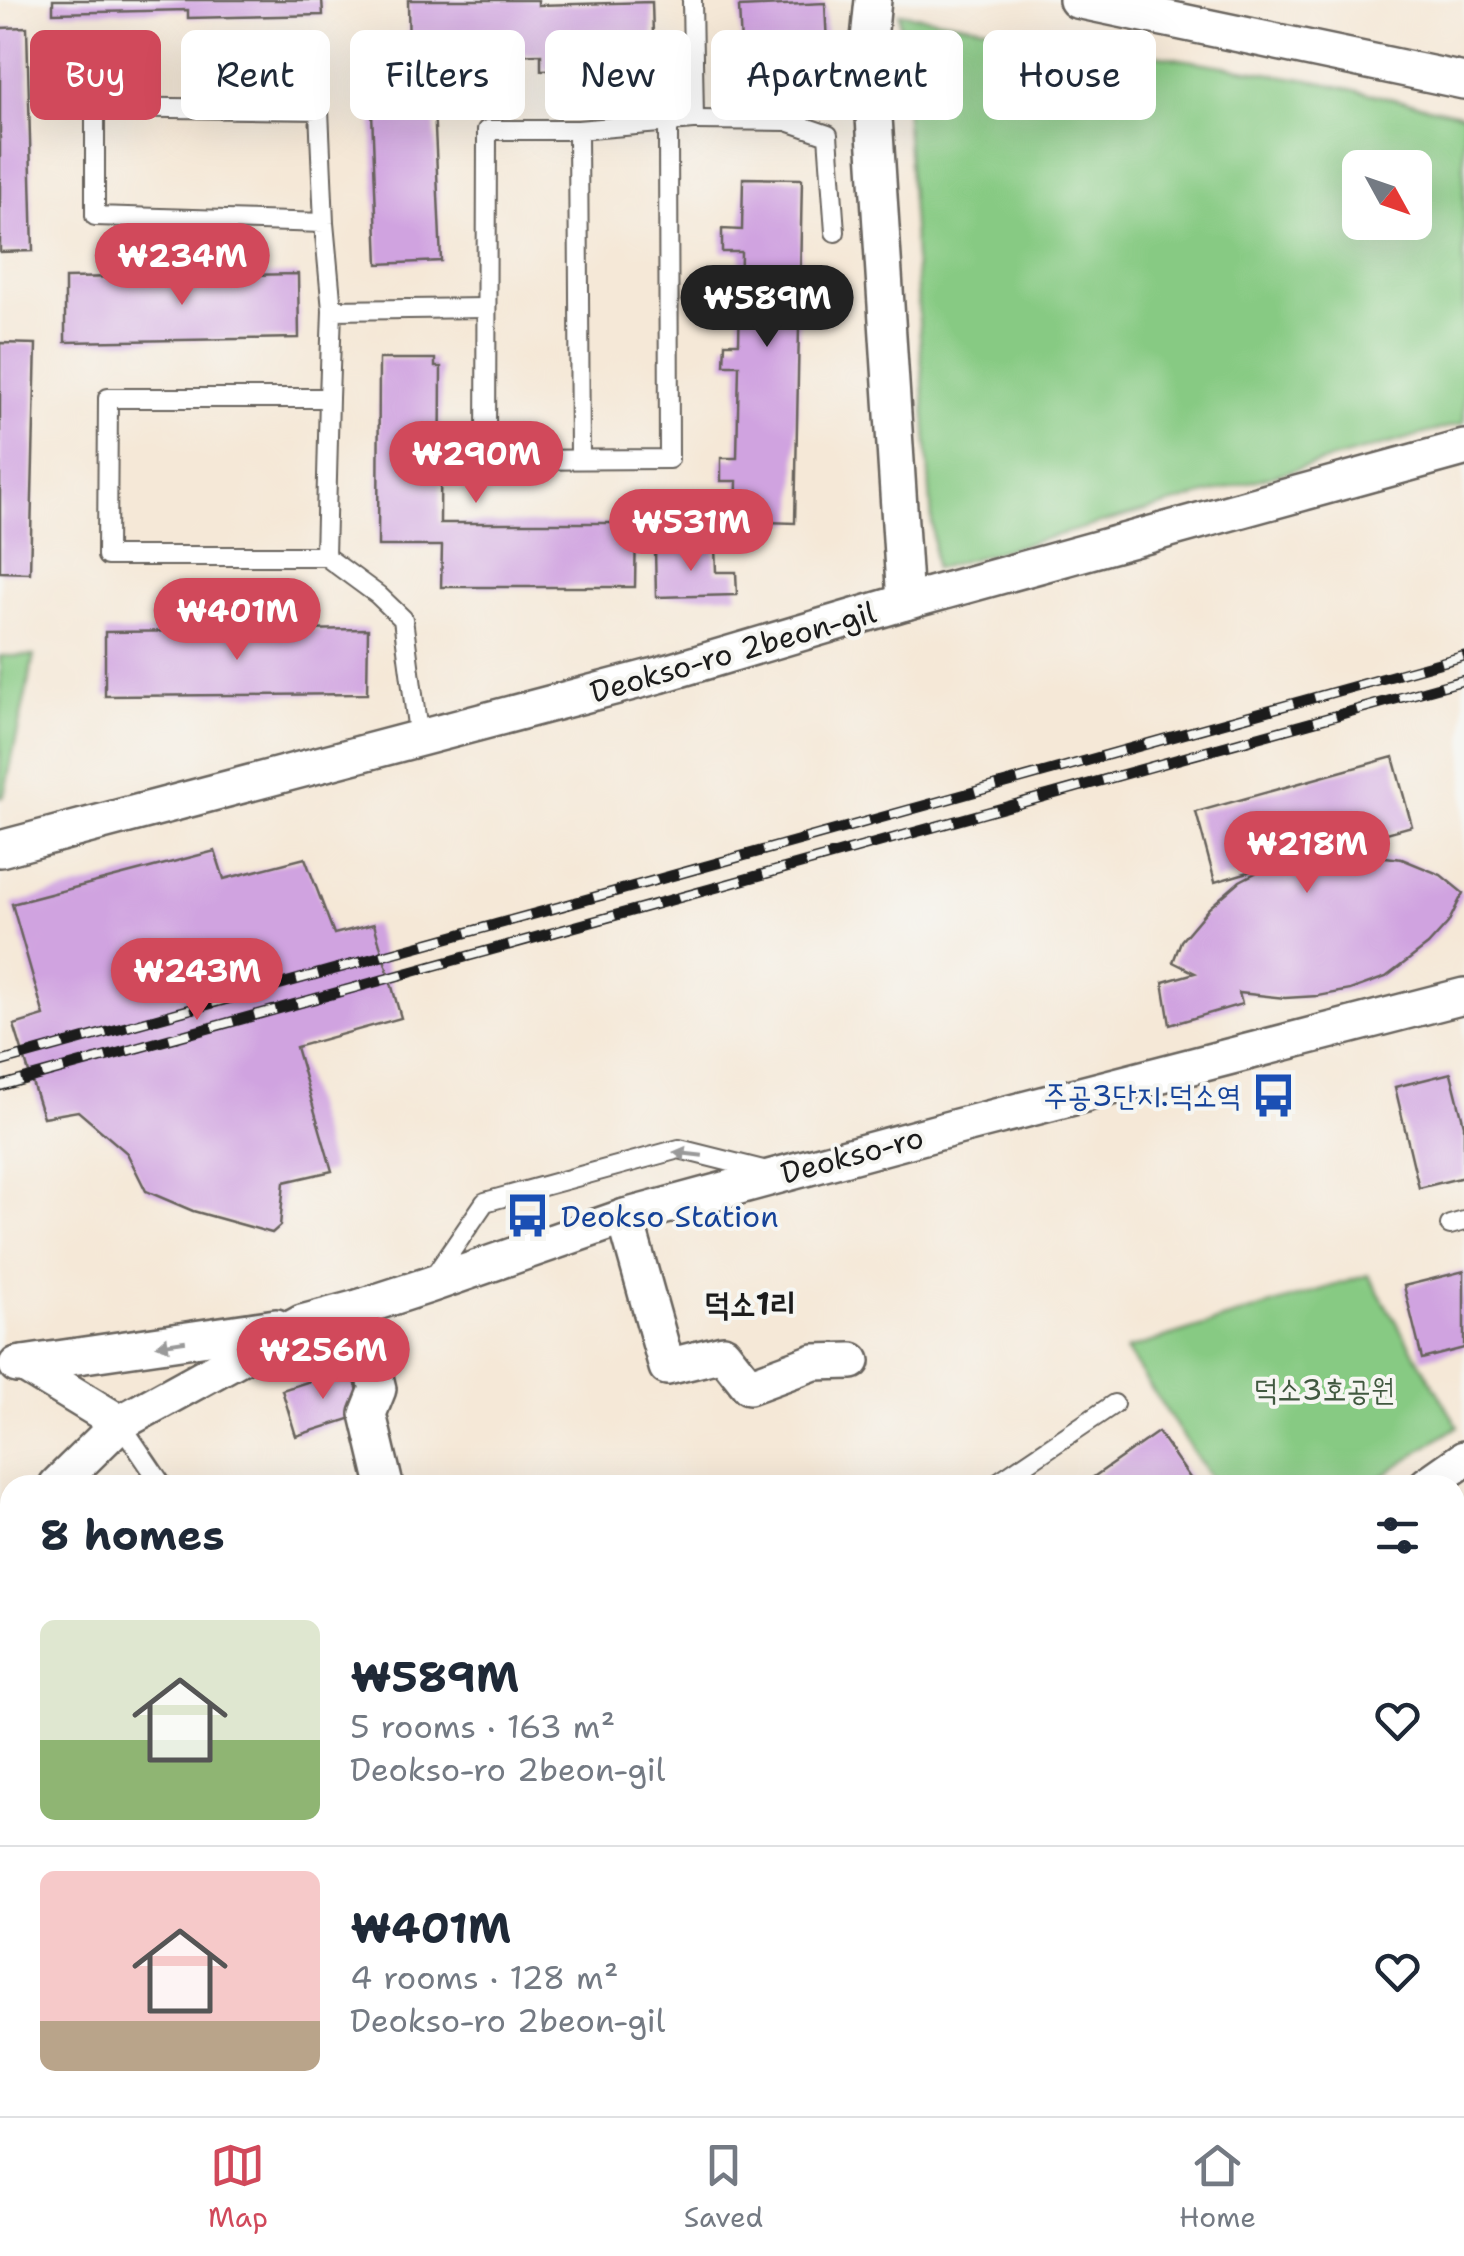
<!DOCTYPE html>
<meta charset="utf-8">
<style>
body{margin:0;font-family:"Shantell Sans","Poor Story",sans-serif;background:#f6f6f7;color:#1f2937;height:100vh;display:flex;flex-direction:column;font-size:38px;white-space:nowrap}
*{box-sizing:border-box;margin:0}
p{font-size:32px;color:#747a83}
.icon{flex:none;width:55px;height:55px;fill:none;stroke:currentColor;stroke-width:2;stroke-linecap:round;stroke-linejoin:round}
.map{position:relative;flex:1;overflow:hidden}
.drawer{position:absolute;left:0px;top:1475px;width:1465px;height:642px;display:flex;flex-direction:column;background:#fff;border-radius:30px 30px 0 0;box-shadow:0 10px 40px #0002}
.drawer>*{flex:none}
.hud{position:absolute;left:30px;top:30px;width:1405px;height:90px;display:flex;gap:20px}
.needle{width:65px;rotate:130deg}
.buttons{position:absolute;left:1342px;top:150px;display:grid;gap:20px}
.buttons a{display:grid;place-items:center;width:90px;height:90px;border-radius:15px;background:#fff;box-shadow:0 10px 40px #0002;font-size:50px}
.price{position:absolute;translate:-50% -85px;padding:0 22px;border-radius:35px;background:#d1495b;color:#fff;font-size:32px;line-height:65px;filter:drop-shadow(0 2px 5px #0008)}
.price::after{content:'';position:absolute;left:50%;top:60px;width:30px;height:22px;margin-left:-15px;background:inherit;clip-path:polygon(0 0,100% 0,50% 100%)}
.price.active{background:#222;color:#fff}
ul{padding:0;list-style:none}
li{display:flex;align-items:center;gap:30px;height:250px;padding:0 40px}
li+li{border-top:2px solid #e0e1e3}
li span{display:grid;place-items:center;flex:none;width:280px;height:200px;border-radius:15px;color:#555}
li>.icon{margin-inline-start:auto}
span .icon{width:120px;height:120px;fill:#fffc;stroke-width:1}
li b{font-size:42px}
h2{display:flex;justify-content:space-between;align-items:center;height:120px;padding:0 40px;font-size:42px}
.tag{padding:0 35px;border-radius:15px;background:#fff;box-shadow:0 10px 40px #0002;font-size:35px;line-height:90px}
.tag.active{background:#d1495b;color:#fff}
.tabs{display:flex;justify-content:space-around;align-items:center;height:140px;border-top:2px solid #e0e1e3;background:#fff;font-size:28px;color:#747a83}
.tabs a{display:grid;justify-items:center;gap:5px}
.tabs .active{color:#d1495b}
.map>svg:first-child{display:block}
</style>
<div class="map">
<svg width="1464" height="2116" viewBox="0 0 1464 2116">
<rect width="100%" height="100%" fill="#f6f6f2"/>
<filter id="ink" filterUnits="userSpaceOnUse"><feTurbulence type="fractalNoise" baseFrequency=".01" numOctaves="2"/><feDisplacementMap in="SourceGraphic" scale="20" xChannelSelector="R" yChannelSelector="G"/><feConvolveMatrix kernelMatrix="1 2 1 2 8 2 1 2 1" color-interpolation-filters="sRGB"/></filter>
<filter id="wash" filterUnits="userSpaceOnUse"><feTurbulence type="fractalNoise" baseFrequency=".0048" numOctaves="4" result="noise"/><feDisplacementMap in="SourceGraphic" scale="40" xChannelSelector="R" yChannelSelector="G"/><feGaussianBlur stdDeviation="2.25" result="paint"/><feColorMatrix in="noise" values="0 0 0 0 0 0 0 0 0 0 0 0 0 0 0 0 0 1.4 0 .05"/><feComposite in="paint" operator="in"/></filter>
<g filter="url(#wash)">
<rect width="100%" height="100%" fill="#f5e8d7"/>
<g fill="#87ca83" stroke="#527350" stroke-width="2.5" fill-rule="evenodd">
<path d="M899 13 1315 81 1464 115V423L935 569ZM1360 168H1415V222H1360Z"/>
<path d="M0 656H34L4 796 0 798Z"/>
<path d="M1368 1275 1458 1426 1368 1485H1215L1126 1350Z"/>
</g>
<path fill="#6dae71" stroke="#446546" stroke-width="2.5" d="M1455 2038 1464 2046V2116H1319L1312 2108H1455Z"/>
<g id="blocks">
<g fill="#d0a3e0">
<path d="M53 0H322L323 15 188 18V10L53 13Z"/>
<path d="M408 0H538V5L652 2 654 67 541 70V54L409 57Z"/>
<path d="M825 3 830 108 809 109V100L744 103 739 7Z"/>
<path d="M27 27 33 251 0 252V28Z"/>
<path d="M433 84 441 261 378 264 371 87Z"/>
<path d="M743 178 802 179 795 523 736 521 737 481H721V458H737L739 365H724L725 343H739L741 252H722V229L742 230Z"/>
<path d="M298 274 299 338 65 342V278Z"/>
<path d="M0 343 36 344 30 573 0 572Z"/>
<path d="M379 359H435V367H441L440 523H636L635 587H441L442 546H378Z"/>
<path d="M715 547 716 572H736L737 595 656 597 655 548Z"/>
<path d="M368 629 367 694 105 696V632Z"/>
<path d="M1393 757 1412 826 1315 853 1360 854 1402 859 1441 875 1463 893 1448 923 1428 945 1386 977 1350 990 1318 996 1285 998 1239 993 1242 1004 1170 1025 1163 982 1195 973 1173 962 1181 941 1209 908 1240 881 1269 866 1215 882 1196 812Z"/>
<path d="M215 851 224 879 305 858 334 934 374 924 401 1018 296 1047 332 1171 284 1182 280 1226 272 1233 193 1211 146 1191 127 1153 78 1111 43 1117 14 1025 44 1016 12 904Z"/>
<path d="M1451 1073 1464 1125V1177L1419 1188 1395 1087Z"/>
<path d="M1464 1271V1348L1422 1359 1404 1286Z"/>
<path d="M351 1368 365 1414 296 1436 282 1390Z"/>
<path d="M1158 1432 1190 1478 1180 1485H1082Z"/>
<path d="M1464 1536V1608L1455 1615V1542Z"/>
<path d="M308 2108H384L377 2116H302Z"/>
<path d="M517 2108H591L597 2116H523Z"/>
<path d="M912 2108H966L954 2116H918Z"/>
</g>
</g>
</g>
<g filter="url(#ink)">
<use href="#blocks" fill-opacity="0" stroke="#68635d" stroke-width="2.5"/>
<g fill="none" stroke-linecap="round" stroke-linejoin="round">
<defs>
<g id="lane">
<path d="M694 120 787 121 828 135 835 232"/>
<path d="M578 130H487L486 460 669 459 668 123"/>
<path d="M324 223 95 216V107L319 110 324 223 332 310"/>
<path d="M329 398 325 556H107L108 398H329L332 310 486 308"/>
<path d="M580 459 578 130 694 120 692 0"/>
<path d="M325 556 378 595 403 619 419 740"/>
<path d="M1450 1225 1464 1221"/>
<path d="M433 1278 485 1202 679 1149 767 1171"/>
<path d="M120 1423 162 1485"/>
<path d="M994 1485 1114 1404"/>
<path d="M1455 1697 1464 1690"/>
<path d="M0 1770 10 1774"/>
<path d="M479 2108 484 2116"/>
<path d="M685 2108 691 2116"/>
<path d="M734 2116 747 2108"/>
</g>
<g id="street">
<path d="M873 0 869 39 905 602"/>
<path d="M1077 0 1464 81"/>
<path d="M0 849 659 675 905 602 1464 448"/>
<path d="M625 1217 667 1367 723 1353 749 1386 814 1362 852 1361"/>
<path d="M358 1308 378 1389 368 1414 385 1485"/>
<path d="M23 1364 276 1327"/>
<path d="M17 1365 23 1364 120 1423"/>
<path d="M57 1485 120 1423 302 1323 358 1308 429 1285 625 1217 957 1127 1464 996"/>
<path d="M1427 1485 1464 1459"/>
<path d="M0 1542 10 1532"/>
<path d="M0 1911 10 1920"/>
<path d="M213 2108 223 2116"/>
<path d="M435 2116 442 2108"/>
</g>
</defs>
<use href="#lane" stroke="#68635d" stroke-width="22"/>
<use href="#street" stroke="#68635d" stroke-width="40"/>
<use href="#lane" stroke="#fff" stroke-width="18"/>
<use href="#street" stroke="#fff" stroke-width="35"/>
<defs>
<g id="rail">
<path d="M0 1062 1464 656"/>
<path d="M0 1086 1464 680"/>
</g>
</defs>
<use href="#rail" stroke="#1c1c1c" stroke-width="11"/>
<use href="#rail" stroke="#f6f6f2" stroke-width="8" stroke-dasharray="22" stroke-linecap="butt"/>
</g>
<defs><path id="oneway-solid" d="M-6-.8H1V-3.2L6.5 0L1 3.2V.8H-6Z" transform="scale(2.5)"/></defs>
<g fill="#999">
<use href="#oneway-solid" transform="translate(688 1154) rotate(-173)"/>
<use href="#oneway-solid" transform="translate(171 1343) rotate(171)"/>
</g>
</g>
<defs>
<symbol id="bus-bare" viewBox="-9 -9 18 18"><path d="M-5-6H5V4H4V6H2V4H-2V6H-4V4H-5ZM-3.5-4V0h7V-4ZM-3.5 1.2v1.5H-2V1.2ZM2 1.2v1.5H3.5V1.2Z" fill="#1a4fb4" stroke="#f6f6f2" stroke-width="2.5" paint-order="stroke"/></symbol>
</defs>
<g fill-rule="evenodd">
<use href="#bus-bare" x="1242" y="1064" width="63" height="63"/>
<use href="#bus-bare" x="496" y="1184" width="63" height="63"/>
</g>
<g text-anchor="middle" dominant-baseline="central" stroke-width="8" stroke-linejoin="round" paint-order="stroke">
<g font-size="30" fill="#1c1c1c" stroke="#f6f6f2">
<text transform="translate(733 652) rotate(-16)">Deokso-ro 2beon-gil</text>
<text transform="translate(852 1155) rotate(-15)">Deokso-ro</text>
</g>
<g font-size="30" fill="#164399" stroke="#f6f6f2" text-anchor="end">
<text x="1241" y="1095">주공3단지.덕소역</text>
<text x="561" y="1216" text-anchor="start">Deokso Station</text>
</g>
<g font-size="30" fill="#415940" stroke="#f6f6f2">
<text x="1324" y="1389">덕소3호공원</text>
</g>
<g font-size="32" font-weight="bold" fill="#1c1c1c" stroke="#f6f6f2">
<text x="750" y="1303">덕소1리</text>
</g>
</g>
</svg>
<div class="buttons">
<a><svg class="needle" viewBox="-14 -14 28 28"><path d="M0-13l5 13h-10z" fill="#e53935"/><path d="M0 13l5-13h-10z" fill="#747a83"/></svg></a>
</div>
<b class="price" style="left:182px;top:308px">₩234M</b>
<b class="price active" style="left:767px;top:350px">₩589M</b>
<b class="price" style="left:476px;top:506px">₩290M</b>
<b class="price" style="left:691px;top:574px">₩531M</b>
<b class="price" style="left:237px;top:663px">₩401M</b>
<b class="price" style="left:1307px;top:896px">₩218M</b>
<b class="price" style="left:197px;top:1023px">₩243M</b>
<b class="price" style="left:323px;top:1402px">₩256M</b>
<div class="hud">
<a class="tag active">Buy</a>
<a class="tag">Rent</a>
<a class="tag">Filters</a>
<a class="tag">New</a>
<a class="tag">Apartment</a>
<a class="tag">House</a>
</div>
<section class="drawer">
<h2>8 homes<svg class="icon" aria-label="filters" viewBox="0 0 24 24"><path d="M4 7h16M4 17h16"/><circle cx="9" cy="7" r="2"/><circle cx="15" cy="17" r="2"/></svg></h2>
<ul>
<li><span style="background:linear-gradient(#dfe7d0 60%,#8fb573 0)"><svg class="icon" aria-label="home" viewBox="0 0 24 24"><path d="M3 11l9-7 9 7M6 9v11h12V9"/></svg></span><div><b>₩589M</b><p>5 rooms · 163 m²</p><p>Deokso-ro 2beon-gil</p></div><svg class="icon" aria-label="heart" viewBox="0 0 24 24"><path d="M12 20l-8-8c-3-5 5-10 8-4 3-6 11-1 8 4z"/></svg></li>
<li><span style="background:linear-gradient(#f6c9c9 75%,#b9a48a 0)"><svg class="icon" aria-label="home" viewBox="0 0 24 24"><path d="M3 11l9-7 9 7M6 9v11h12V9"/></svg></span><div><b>₩401M</b><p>4 rooms · 128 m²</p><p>Deokso-ro 2beon-gil</p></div><svg class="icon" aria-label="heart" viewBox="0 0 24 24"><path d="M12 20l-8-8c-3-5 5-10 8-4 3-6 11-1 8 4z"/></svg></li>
</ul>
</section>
</div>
<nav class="tabs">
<a class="active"><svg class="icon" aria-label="map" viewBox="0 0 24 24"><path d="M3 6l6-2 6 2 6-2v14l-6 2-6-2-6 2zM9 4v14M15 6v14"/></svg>Map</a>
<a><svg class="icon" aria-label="saved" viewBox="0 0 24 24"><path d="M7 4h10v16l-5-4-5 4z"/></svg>Saved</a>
<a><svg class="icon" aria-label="home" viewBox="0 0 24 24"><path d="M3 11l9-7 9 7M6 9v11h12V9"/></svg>Home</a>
</nav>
